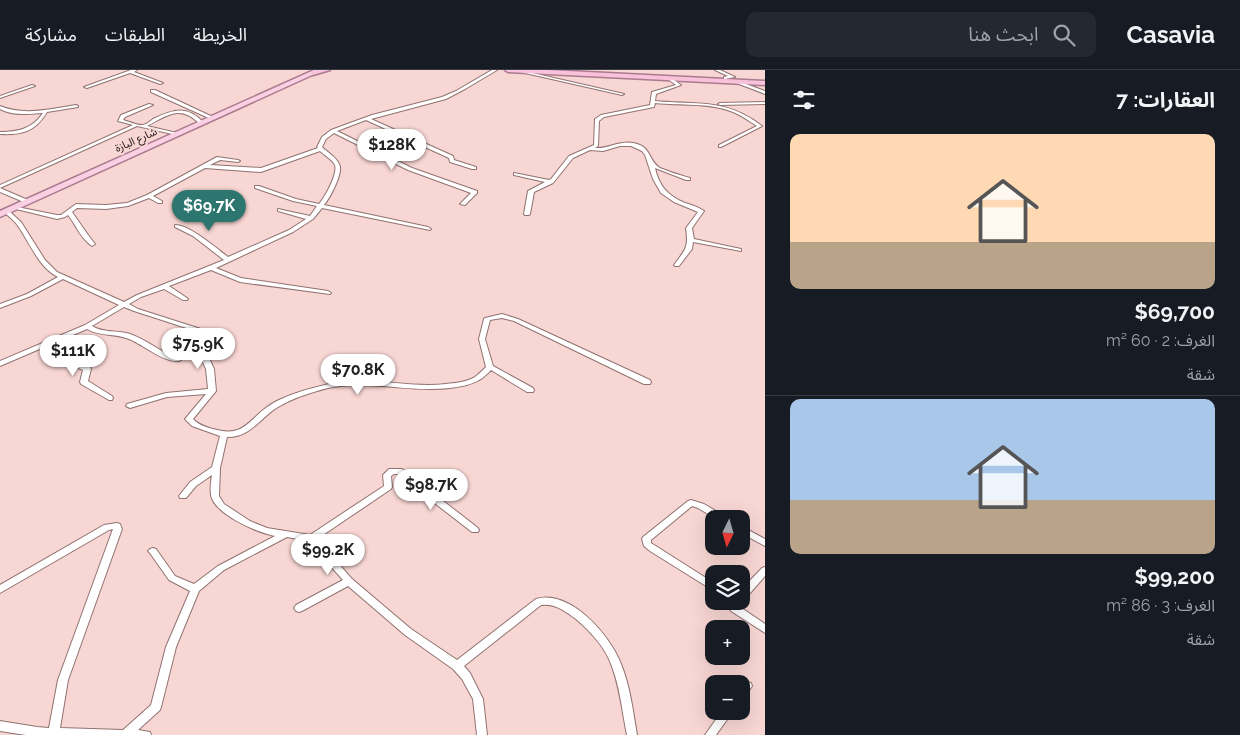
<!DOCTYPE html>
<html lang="ar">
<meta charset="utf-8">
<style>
body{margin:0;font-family:Raleway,"Noto Sans Arabic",sans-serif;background:#242831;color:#f1f3f6;direction:rtl;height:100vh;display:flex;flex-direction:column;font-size:19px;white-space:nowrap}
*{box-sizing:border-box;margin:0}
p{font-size:16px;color:#9ea1a6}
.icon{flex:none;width:28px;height:28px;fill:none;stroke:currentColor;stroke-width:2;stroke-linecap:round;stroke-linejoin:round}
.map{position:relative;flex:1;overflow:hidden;direction:ltr}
.sheet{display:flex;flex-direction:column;background:#171b24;width:475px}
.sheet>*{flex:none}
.needle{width:32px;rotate:185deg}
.controls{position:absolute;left:705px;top:440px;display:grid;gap:10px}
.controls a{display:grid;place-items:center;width:45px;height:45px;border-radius:10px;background:#171b24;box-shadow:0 5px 20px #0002;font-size:25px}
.price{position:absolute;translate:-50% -42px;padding:0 11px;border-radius:18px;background:#fff;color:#222;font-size:16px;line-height:32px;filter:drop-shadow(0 1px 2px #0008)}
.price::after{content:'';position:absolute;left:50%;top:30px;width:15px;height:11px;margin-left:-8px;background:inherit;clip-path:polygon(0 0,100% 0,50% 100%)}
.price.on{background:#2d756f;color:#fff}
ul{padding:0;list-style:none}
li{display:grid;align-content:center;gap:10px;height:265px;padding:0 25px}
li+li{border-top:1px solid #363941}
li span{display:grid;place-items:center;height:155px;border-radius:10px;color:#555}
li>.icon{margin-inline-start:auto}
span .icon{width:90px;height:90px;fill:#fffc;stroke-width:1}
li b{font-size:21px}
h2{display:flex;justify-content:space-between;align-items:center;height:60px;padding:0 25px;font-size:21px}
header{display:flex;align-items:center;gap:30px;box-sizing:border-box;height:70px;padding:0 25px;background:#171b24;border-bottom:1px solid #363941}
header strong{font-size:24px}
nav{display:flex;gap:28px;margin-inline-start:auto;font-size:18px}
.search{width:350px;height:45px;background:#242831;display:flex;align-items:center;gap:12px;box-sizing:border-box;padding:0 18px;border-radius:10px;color:#9ea1a6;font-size:19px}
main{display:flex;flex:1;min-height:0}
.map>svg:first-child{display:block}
</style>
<header>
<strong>Casavia</strong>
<div class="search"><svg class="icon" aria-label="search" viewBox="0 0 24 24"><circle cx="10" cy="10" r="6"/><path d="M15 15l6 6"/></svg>ابحث هنا</div>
<nav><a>الخريطة</a><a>الطبقات</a><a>مشاركة</a></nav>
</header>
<main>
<section class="sheet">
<h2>العقارات: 7<svg class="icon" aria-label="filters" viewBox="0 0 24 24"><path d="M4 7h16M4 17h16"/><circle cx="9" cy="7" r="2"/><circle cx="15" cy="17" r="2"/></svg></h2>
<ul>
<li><span style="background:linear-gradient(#ffd9b3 70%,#b9a48a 0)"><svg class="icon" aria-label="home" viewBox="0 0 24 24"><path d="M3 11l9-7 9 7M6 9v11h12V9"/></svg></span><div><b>$69,700</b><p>الغرف: 2 · 60 m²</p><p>شقة</p></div></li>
<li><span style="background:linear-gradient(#a9c7e8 65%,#b9a48a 0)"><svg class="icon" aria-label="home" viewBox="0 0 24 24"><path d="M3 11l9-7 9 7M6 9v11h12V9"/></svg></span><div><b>$99,200</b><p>الغرف: 3 · 86 m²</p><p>شقة</p></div></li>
</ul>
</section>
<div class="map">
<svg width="765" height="665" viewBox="0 0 765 665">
<rect width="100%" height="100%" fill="#f8d6d3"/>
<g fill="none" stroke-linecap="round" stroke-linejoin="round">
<defs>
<g id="minor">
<path d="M131 0H137L134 2 163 13 160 14 130 3 87 18 84 17Z"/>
<path d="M492 0H497L465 19 446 29 371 49 453 86 454 90 476 97V99H472L450 92 449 88 366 50 337 61 412 98 477 121V123L465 135 460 134 471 123 408 100 334 63 326 69 322 77C327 82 336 87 339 94 344 102 330 128 324 135L428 157 431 159 430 160 322 138 313 149 293 162 216 198 241 208 328 221 331 223 330 224 240 212 211 200 169 216 187 228 188 229 187 230H183L164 219 141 227 129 234 138 239 207 261 209 288 214 299 216 321 193 349C198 355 206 357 213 359 247 369 249 346 275 332 290 324 308 319 325 315 364 304 406 319 446 314 455 313 467 312 475 307 479 304 483 300 486 297L479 269 484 249 485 248 502 244 518 249 650 310 651 312 650 314H644L514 251 502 248 490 250 485 269 493 296 533 318 534 320 533 322H527L491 300C487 304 483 308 479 310 471 315 459 317 450 318 410 323 367 309 328 318 312 322 293 328 278 337 261 347 250 368 227 367L220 398 219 426 224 434 250 451 267 458 310 465 384 416 383 405 389 399H402L478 458 479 460 478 462H472L397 404H394L391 406 392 417 391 419 317 469 352 509 411 559 457 590 536 529C570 519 610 565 621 594 630 616 633 641 637 665H627C622 641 620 616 611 594 605 577 590 561 576 549 565 541 555 533 541 535L464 596 470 603 483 629 487 665H477L473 629 462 609 453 599 405 565 348 516 302 541 299 542 296 541 294 538 296 535 343 510 308 471 287 467 224 500 199 521 176 577 161 637 160 640 138 660 150 662 151 665H26L0 661V651L37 657 49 658 58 610 113 459 109 460 0 523V515L104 455 117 453 120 454 122 459 68 610 60 658 123 660 151 635 166 577 190 521 169 510 150 483 148 481 150 479 153 478 156 479 175 506 194 514 218 496 275 466C258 463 214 444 211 425 210 419 211 411 212 405L196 416 186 428H180L179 426 190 412 212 397 220 366 192 356 185 349 206 324 167 327 130 338 126 336 127 334 166 323 208 319 206 299 201 288 202 263 134 241 124 237 92 256C103 263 117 260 130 264 147 270 162 283 179 289L181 290 179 291C164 293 144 275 129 269 115 263 100 267 87 259L47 276 62 288 90 297 91 299 88 311 112 326 113 328 112 330H109L81 314 80 312 83 300 58 290 42 278 0 296V291L85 255 119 235 63 209 31 226 0 238V234L27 224 58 207C39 198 30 173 18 156 15 151 9 147 4 142V140H8L21 152 45 190 57 202 124 232 137 225 224 190 193 166 175 157V155C190 155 216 178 228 187L289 160 306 149 278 141V139L310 146 317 136 293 131 255 118V116H259L296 129 319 134C325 127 338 104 335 95 333 90 324 85 320 81L261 102 205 98 153 126 162 131V133H158L149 128 128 136 106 139 77 138 72 142 88 165 95 174 92 176C81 169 76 155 68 145L65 147 57 149 12 138V136L57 145H61L76 134 106 135 127 133 147 125 217 87 238 90 240 91 238 92 220 90 210 95 261 98 318 78 317 77 322 67 331 60 372 45 442 27 456 21Z"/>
<path d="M512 0H519L624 24 622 25Z"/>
<path d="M715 0H720L735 7 724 9V7L728 6Z"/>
<path d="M668 7H670L681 15 656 24 655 31C697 35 726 28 762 56L721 77H719V75L757 56C749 51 741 45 733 42 708 32 681 36 655 33L654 37 604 47 599 51 598 76 595 78C608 79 620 70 633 73 652 76 648 91 660 98 669 102 680 105 690 108V110H686L655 98C659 116 668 126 685 133 692 135 698 137 704 141L692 158 694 169 741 179V181L693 172 692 179 679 196H675L674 195C685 180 689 178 686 158L698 142 674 132 661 123 653 109 645 85 642 81 631 76H620L603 81 590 80 573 88 553 113 534 122 530 144 529 145H525L524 144 528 121 545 112 514 105V103L549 110 551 109 569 86 594 75 595 49 601 45 650 35 652 22 676 15 668 9Z"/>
<path d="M735 10 765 21V24L734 12 733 11Z"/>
<path d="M32 15 35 16 0 28V26Z"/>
<path d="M151 20H155L215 48 211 49 151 22Z"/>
<path d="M765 32V34L720 35 718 34 720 33Z"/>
<path d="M149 34 153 35 125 47 123 50C127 51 139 56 143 55 145 55 151 51 153 49 174 39 187 35 204 53L200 54C180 34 168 45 147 56L177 63V65L137 56 0 118 30 131V133H26L0 122V115L133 55 118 51 121 45Z"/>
<path d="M76 35 78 36V37L47 42C35 62 22 65 0 64V62C18 62 32 59 43 43 29 44 13 46 0 39V36C24 46 51 39 76 35Z"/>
<path d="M691 430 704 434 726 447 727 449H716L698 438 692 436 651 470V473L714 513V521L650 481 644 476 642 469 643 467 688 431Z"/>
<path d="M741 456 765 469V476L741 463Z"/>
<path d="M765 497V506L744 530 741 531V520L762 498Z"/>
<path d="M724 531H734L737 535 765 554V563L731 541Z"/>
<path d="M747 612 751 613 752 616 745 627 741 628C741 621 739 614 747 612Z"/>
<path d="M722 641H733L716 665H705Z"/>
</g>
<path id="primary" d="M314 0H323L0 147V141Z"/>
<g id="trunk">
<path d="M318 0H330L313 5 310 3Z"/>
<path d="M505 0H548L765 11V15L508 2Z"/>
</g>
</defs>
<use href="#minor" stroke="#907270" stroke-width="2"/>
<use href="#primary" stroke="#aa7a8e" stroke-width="3"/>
<use href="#trunk" stroke="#aa7a8e" stroke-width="3"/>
<use href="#minor" fill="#fff" fill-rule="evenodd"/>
<use href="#primary" fill="#fad1e3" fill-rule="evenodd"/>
<use href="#trunk" fill="#f8c2da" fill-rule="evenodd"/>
</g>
<g text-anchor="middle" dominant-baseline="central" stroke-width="4.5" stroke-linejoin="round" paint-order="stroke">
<g font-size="11" fill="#1c1111" stroke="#f8d6d3">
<text transform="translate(136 70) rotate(-24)">شارع البازة</text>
</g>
</g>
</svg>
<div class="controls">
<a><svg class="needle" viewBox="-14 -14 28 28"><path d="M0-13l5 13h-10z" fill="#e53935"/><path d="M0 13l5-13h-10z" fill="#9ea1a6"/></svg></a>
<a><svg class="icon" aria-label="layers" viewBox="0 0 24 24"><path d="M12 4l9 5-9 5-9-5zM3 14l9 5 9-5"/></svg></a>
<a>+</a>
<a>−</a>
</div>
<b class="price" style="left:392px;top:101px">$128K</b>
<b class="price on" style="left:209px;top:162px">$69.7K</b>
<b class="price" style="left:198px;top:300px">$75.9K</b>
<b class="price" style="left:73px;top:307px">$111K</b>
<b class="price" style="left:358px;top:326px">$70.8K</b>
<b class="price" style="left:431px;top:441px">$98.7K</b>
<b class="price" style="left:328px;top:506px">$99.2K</b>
</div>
</main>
